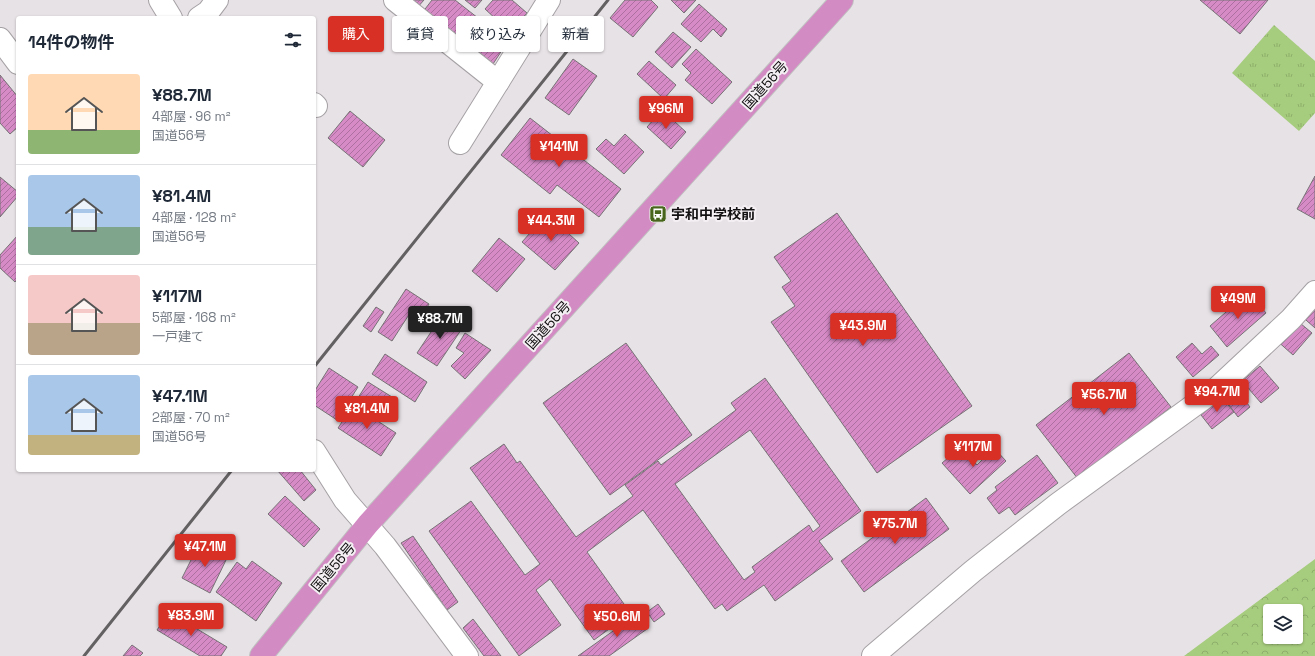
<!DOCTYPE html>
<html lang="ja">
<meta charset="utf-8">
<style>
body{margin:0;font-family:"Space Grotesk","Noto Sans JP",sans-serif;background:#f6f6f7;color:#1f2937;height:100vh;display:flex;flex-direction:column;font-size:15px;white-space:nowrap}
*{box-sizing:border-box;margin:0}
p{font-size:13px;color:#747a83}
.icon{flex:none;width:22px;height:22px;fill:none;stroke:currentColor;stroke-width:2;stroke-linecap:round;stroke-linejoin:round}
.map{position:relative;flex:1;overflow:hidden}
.panel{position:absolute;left:16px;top:16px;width:300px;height:456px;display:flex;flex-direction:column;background:#fff;border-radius:4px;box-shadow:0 1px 3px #0004}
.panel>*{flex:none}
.banner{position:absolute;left:328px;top:16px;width:380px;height:36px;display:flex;gap:8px}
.controls{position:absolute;left:1263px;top:604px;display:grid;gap:8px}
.controls a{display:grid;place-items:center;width:40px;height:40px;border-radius:4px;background:#fff;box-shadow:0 1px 3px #0004;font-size:20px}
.price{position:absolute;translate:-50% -34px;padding:0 9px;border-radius:4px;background:#d93025;color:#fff;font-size:13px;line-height:26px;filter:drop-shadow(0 1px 2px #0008)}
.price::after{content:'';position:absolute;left:50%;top:24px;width:12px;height:9px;margin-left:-6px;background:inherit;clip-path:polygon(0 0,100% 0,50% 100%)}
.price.selected{background:#222;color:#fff}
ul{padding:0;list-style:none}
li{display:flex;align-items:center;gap:12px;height:100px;padding:0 12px}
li+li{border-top:1px solid #e0e1e3}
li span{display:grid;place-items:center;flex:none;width:112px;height:80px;border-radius:4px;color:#555}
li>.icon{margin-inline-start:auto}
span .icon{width:48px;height:48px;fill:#fffc;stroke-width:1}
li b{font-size:17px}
h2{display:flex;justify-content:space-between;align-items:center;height:48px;padding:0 12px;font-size:17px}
.tag{padding:0 14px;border-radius:4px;background:#fff;box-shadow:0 1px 3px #0004;font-size:14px;line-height:36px}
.tag.selected{background:#d93025;color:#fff}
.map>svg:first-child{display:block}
</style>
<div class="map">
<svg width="1315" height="656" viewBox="0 0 1315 656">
<defs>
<pattern id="grass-tufts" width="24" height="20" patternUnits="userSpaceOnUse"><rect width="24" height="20" fill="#a6cc7d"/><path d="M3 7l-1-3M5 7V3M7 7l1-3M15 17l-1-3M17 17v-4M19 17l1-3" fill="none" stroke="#8eae6b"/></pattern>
<pattern id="forest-crowns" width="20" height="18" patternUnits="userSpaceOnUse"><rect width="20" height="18" fill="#a6cc7d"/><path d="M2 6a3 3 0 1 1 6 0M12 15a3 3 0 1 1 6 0" fill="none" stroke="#8eae6b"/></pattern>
<pattern id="building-hatch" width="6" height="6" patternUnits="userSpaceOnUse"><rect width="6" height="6" fill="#d68ac6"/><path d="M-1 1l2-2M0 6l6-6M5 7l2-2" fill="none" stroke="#ac6f9f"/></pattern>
</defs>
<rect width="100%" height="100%" fill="#e7e2e6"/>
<path fill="url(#grass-tufts)" d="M1274 25 1315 61V113L1299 131 1232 73Z"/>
<path fill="url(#forest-crowns)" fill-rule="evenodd" d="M1315 559V656H1184ZM1270 611H1296V637H1270Z"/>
<g fill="url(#building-hatch)" stroke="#777376" fill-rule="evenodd">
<path d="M405 0H424L416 9Z"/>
<path d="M432 0H455L478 18 459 43 422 13Z"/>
<path d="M465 0H482L475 8Z"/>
<path d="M493 0H512L527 13 510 32 485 9Z"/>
<path d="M625 0H651L658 7 633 37 610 18Z"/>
<path d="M671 0H696L684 13Z"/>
<path d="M1200 0H1268L1240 34Z"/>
<path d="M699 4 727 29 721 37 713 29 701 42 681 24Z"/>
<path d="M479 22 508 41 493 64 464 45Z"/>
<path d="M673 32 691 47 672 68 655 52Z"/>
<path d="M696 49 732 82 712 104 685 80 691 73 682 64Z"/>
<path d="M573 59 597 76 569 115 545 98Z"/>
<path d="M649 61 676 85 664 99 637 74Z"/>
<path d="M0 75 18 97V127L10 134 0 123Z"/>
<path d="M662 110 686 132 671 149 647 127Z"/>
<path d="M350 111 385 140 363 167 328 138Z"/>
<path d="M530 118 621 189 599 217 557 185 550 194 501 155Z"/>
<path d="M625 134 644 152 624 174 596 149 606 139 614 146Z"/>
<path d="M1315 176V219L1297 209Z"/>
<path d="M0 177 18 192V196L0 217Z"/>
<path d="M837 213 972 406 877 473 771 322 795 306 782 287 791 281 774 257Z"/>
<path d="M547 214 579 243 555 270 522 242Z"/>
<path d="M18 235V278L15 282 0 268V255Z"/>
<path d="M499 238 525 259 497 292 472 271Z"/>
<path d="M406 289 429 304 420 319 410 313 392 341 378 332Z"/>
<path d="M1249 292 1266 313 1227 347 1210 326Z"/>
<path d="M1315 295V328L1298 313Z"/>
<path d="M376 307 384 312 371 332 363 326Z"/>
<path d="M443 314 463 327 437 366 417 353Z"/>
<path d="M1294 318 1312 333 1293 355 1275 339Z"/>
<path d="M465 333 491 350 465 379 451 366 464 353 456 348Z"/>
<path d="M626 343 692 435 610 495 543 403Z"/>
<path d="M1192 343 1202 354 1211 346 1219 355 1193 377 1176 357Z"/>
<path d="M1129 353 1171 407 1078 479 1036 425Z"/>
<path d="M385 354 427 382 415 402 372 374Z"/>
<path d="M1260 366 1279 388 1261 403 1242 381Z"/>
<path d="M329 368 358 387 337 420 314 405V392Z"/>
<path d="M765 378 861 511 819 541 833 559 775 601 764 585 727 611 722 604 715 609 643 510 587 552 624 604 620 607 627 616 594 640 550 579 536 590 561 625 519 656 429 531 471 501 525 575 540 564 470 468 504 444 517 463 520 461 576 537 633 496 625 485 658 461 661 465 736 410 731 403ZM750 430 820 526 813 532 809 525 752 567 755 572 744 580 675 484Z"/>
<path d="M368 382 392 397 379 416 356 401Z"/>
<path d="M1241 395 1250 407 1238 417 1229 405Z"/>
<path d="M1222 398 1234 412 1212 429 1201 415Z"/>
<path d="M353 405 396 433 381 456 338 428Z"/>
<path d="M961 447 977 465 994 448 1006 461 970 494 942 463Z"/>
<path d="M1037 455 1058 483 1015 515 1009 507 999 514 987 498 997 490 995 487Z"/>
<path d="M277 470H300L316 490 304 501Z"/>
<path d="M285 496 320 529 304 547 268 514Z"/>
<path d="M926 498 949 529 864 592 841 561Z"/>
<path d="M413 536 458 602 447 610 401 543Z"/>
<path d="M199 544 227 558 210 593 182 578Z"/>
<path d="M252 561 282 583 256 621 216 592 237 562 246 569Z"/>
<path d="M658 604 665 614 654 622 647 612Z"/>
<path d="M169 612 227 647 221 656H200L157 630Z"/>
<path d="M637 614 647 629 609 656H578Z"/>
<path d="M473 619 501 656H484L463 628Z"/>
<path d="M132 645 143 653 140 656H123Z"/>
</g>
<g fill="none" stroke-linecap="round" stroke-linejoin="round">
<defs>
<g id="minor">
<path d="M160 0 171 18"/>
<path d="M395 0 498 82"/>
<path d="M199 18 208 12 217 0"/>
<path d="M0 39 18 63"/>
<path d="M314 104 316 106"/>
<path d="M460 143 549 0"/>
<path d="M314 451 345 500 385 546 467 656"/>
<path d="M873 656 973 571 1058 504 1215 390 1291 319 1315 292"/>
</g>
<path id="highway" d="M261 656 368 524 842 0"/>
</defs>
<use href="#minor" stroke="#a5a1a4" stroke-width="24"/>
<use href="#highway" stroke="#c1c1c1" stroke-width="24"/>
<use href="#minor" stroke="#fff" stroke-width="22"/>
<use href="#highway" stroke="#d28bc3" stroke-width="22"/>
<g stroke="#646163" stroke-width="3">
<path d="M314 367 608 0"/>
<path d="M84 656 232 470"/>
</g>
</g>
<defs>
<symbol id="bus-square" viewBox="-11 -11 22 22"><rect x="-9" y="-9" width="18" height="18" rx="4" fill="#47661c" stroke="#f4eff3"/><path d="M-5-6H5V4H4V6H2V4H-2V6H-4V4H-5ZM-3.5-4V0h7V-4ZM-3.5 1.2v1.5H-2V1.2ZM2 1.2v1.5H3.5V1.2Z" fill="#fff"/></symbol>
</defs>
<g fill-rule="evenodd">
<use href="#bus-square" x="648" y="204" width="20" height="20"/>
</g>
<g text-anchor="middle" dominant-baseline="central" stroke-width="4" stroke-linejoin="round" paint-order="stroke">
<g font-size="14" fill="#121011" stroke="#f4eff3">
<text transform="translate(765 85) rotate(-48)">国道56号</text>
<text transform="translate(548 325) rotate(-48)">国道56号</text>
<text transform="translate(333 567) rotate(-50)">国道56号</text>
</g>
<g font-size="14" font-weight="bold" fill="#121011" stroke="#f4eff3" text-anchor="start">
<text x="671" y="214">宇和中学校前</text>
</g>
</g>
</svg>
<div class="controls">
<a><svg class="icon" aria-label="layers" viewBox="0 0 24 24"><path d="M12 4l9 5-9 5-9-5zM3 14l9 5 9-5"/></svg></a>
</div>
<b class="price" style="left:666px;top:130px">¥96M</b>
<b class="price" style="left:559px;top:168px">¥141M</b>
<b class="price" style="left:551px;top:242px">¥44.3M</b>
<b class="price" style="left:1238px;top:320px">¥49M</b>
<b class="price selected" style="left:440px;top:340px">¥88.7M</b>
<b class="price" style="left:863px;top:347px">¥43.9M</b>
<b class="price" style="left:1217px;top:413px">¥94.7M</b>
<b class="price" style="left:1104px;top:416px">¥56.7M</b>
<b class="price" style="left:367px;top:430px">¥81.4M</b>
<b class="price" style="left:973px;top:468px">¥117M</b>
<b class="price" style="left:895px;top:545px">¥75.7M</b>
<b class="price" style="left:205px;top:568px">¥47.1M</b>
<b class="price" style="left:191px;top:637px">¥83.9M</b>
<b class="price" style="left:617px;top:638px">¥50.6M</b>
<div class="banner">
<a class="tag selected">購入</a>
<a class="tag">賃貸</a>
<a class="tag">絞り込み</a>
<a class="tag">新着</a>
</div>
<section class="panel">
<h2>14件の物件<svg class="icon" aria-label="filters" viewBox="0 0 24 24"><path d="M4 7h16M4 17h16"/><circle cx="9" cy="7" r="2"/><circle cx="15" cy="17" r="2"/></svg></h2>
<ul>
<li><span style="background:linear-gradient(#ffd9b3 70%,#8fb573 0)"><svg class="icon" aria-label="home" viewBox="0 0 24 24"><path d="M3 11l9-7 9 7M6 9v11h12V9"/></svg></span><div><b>¥88.7M</b><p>4部屋 · 96 m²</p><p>国道56号</p></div></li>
<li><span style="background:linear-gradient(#a9c7e8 65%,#7fa58c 0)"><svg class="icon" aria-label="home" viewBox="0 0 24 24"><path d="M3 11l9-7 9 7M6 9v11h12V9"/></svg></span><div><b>¥81.4M</b><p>4部屋 · 128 m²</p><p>国道56号</p></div></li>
<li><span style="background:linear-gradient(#f6c9c9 60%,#b9a48a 0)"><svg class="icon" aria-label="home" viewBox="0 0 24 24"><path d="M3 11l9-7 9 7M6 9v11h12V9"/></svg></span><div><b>¥117M</b><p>5部屋 · 168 m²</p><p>一戸建て</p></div></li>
<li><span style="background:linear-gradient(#a9c7e8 75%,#c2b280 0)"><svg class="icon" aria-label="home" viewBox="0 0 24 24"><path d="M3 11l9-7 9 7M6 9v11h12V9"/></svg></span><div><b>¥47.1M</b><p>2部屋 · 70 m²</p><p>国道56号</p></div></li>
</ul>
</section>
</div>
